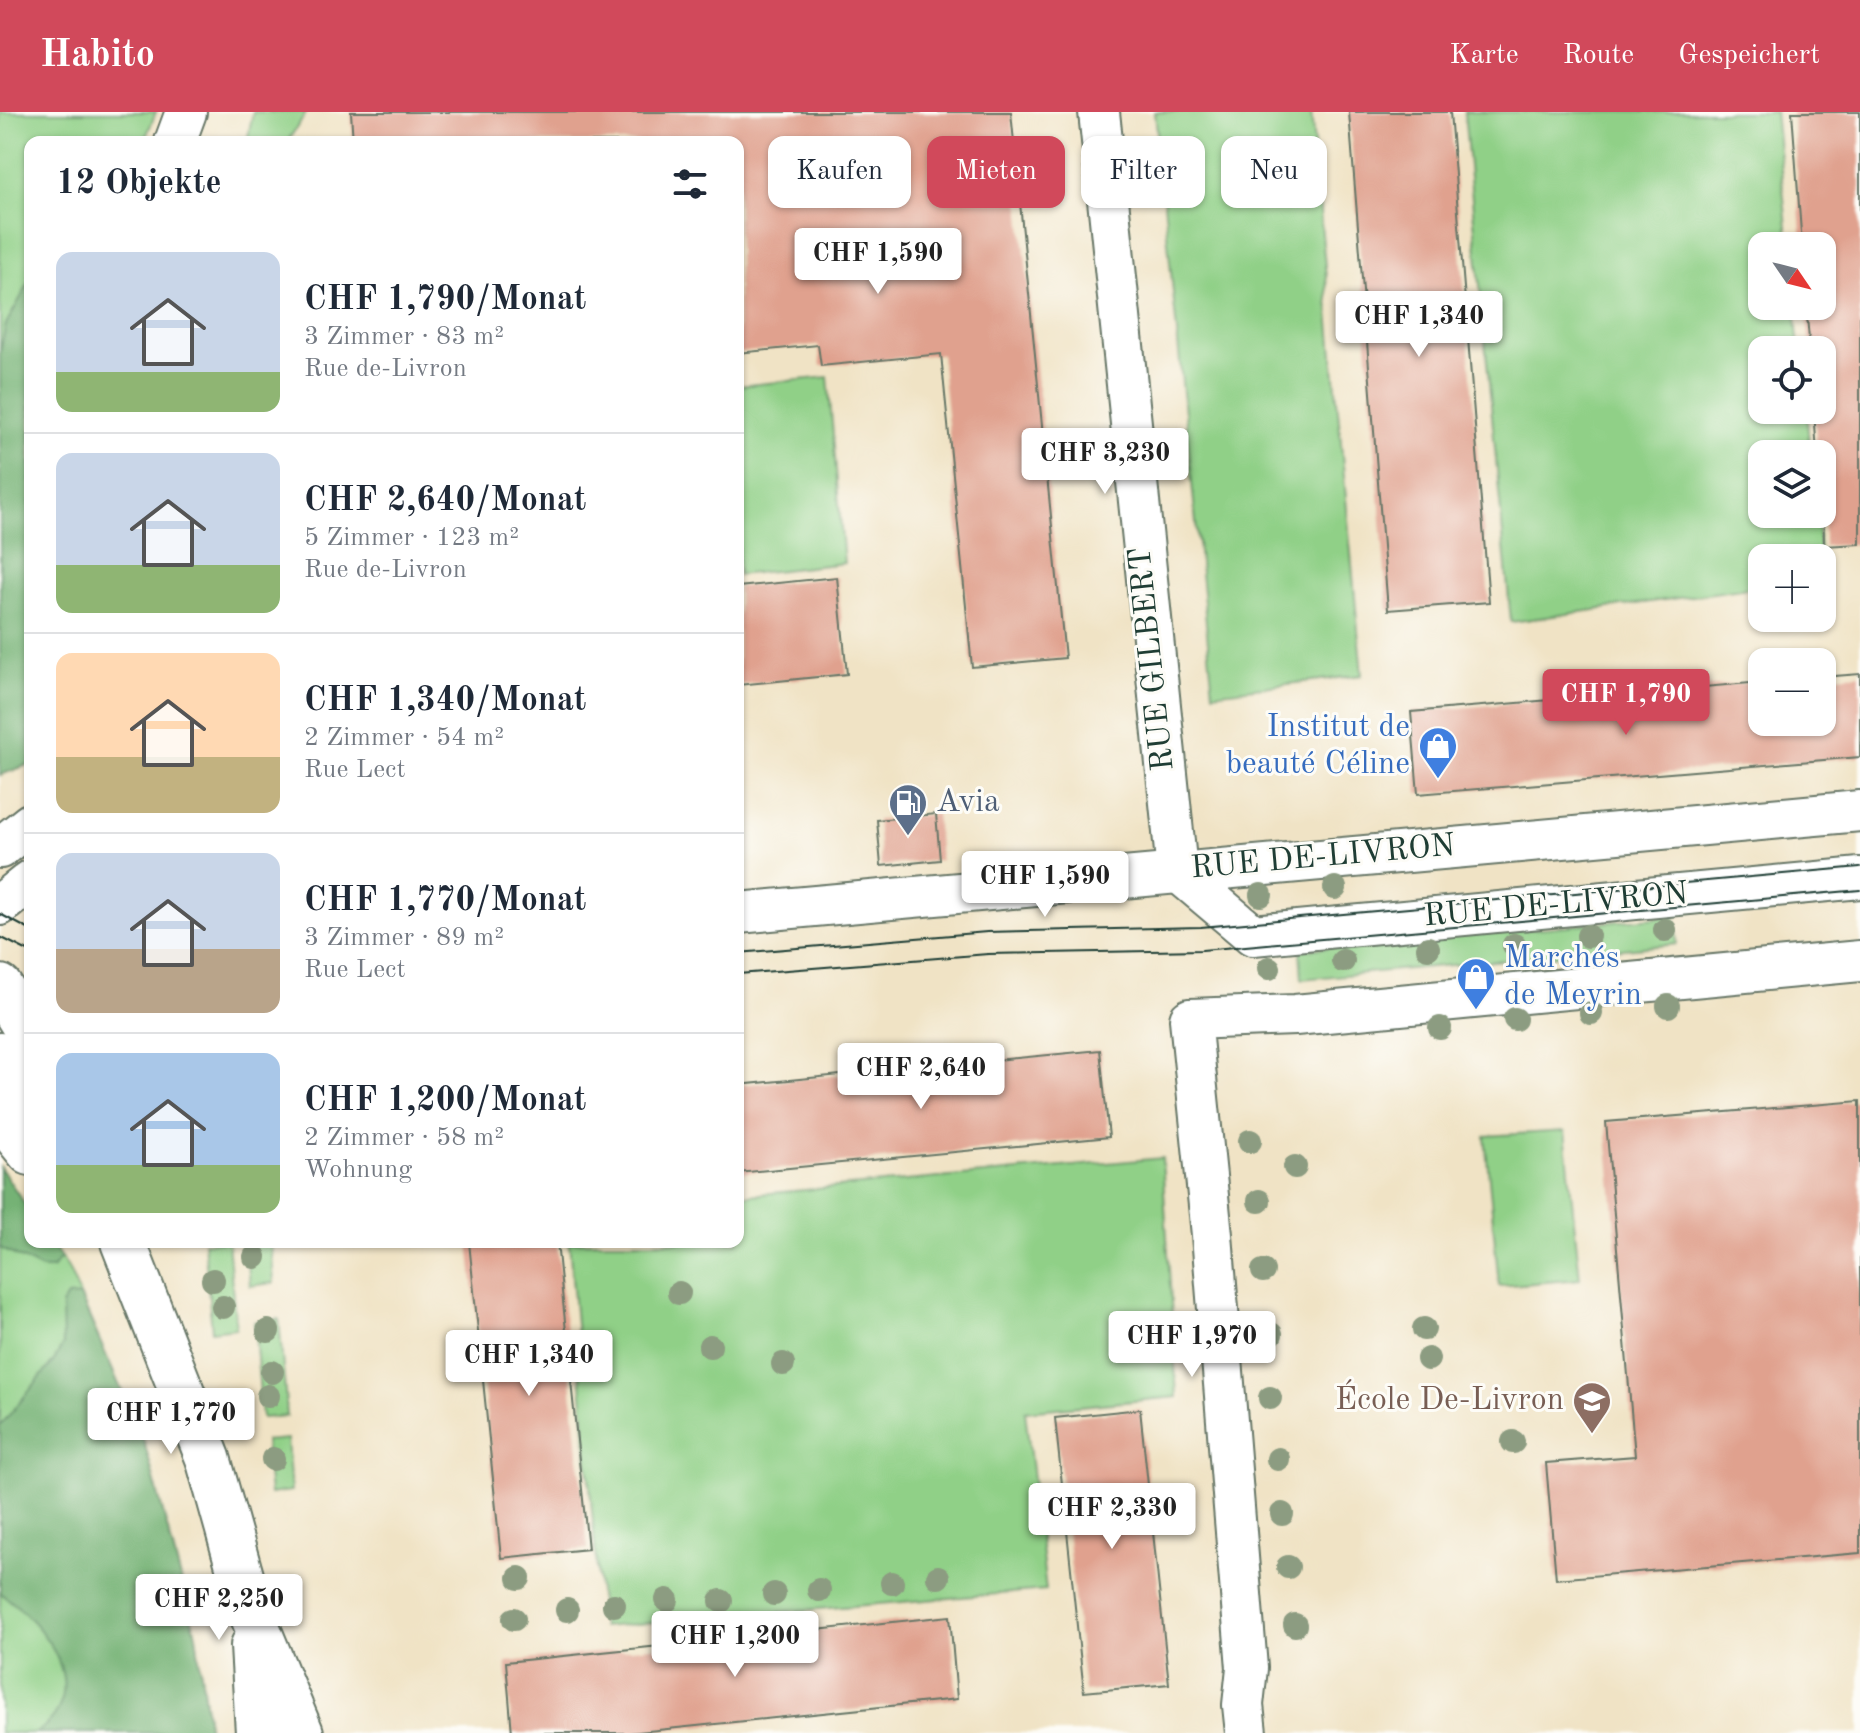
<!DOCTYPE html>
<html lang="de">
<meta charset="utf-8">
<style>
body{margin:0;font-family:"Old Standard TT",serif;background:#f6f6f7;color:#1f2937;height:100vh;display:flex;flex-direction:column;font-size:30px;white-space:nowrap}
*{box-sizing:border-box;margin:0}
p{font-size:26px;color:#747a83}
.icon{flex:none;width:44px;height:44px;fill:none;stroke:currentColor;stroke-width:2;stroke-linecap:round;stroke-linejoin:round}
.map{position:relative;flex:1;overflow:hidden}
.panel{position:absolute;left:24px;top:24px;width:720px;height:1112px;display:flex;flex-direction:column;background:#fff;border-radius:16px;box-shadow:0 2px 6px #0004}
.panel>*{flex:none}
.hud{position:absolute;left:768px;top:24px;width:760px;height:72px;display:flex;gap:16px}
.needle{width:52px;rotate:125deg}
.buttons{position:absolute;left:1748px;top:120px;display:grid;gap:16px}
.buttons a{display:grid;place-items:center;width:88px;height:88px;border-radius:16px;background:#fff;box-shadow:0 2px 6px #0004;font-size:40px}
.price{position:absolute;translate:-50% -68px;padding:0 18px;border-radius:8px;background:#fff;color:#222;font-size:26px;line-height:52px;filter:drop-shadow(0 2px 4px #0008)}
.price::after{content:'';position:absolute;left:50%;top:48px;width:24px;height:18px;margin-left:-12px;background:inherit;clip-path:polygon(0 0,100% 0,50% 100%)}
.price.selected{background:#d1495b;color:#fff}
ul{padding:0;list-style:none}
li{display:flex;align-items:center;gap:24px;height:200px;padding:0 32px}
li+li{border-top:2px solid #e0e1e3}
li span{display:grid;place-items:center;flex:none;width:224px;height:160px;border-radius:16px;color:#555}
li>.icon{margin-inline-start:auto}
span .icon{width:96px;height:96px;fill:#fffc;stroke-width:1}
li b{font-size:34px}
h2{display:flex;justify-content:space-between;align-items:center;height:96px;padding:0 32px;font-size:34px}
.pill{padding:0 28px;border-radius:16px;background:#fff;box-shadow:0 2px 6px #0004;font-size:28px;line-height:72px}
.pill.selected{background:#d1495b;color:#fff}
header{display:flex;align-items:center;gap:48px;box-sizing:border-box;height:112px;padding:0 40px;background:#d1495b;color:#fff}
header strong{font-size:38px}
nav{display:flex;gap:44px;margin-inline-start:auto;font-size:28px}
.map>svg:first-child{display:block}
</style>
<header>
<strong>Habito</strong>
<nav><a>Karte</a><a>Route</a><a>Gespeichert</a></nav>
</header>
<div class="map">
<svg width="1860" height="1621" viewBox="0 0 1860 1621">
<rect width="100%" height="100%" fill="#fdfcf7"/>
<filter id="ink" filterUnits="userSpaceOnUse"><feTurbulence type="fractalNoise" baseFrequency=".0125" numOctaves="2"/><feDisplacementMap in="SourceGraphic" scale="16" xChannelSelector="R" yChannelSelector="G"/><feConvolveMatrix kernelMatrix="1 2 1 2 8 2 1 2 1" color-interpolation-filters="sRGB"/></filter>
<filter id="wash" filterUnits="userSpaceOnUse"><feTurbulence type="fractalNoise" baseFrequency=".006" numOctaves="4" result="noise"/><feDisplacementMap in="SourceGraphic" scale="32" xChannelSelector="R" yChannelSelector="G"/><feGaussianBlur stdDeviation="1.8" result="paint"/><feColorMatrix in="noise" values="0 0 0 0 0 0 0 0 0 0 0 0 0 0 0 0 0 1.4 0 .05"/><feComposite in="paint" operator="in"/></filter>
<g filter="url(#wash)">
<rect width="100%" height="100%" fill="#f0e3c5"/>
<g fill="#90d087" stroke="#58865e" stroke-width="2">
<path d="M0 0H156L144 30H30V652L0 663Z"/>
<path d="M253 0H307L287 30H247Z"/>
<path d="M1155 0H1311L1362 563 1213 581Z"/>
<path d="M1464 0H1775L1789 134H1762V194H1795L1799 238H1762V298H1806L1810 342H1762V402H1816L1821 446H1762V474L1511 510Z"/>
<path d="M828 265 844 451 738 463V274Z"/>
<path d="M1675 804 1677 832 1302 867 1300 838Z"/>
<path d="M1565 1019 1580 1167 1499 1174 1485 1024Z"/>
<path d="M1162 1046 1177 1285 1025 1299 1046 1478 602 1515 569 1130H738V1084Z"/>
<path d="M0 1055 30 1100V1130H50L68 1156 144 1330 196 1523 209 1621H0Z"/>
<path d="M204 1130H228L236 1216 212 1219Z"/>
<path d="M246 1130H271L274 1171 250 1174Z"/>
<path d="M279 1207 287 1304 262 1306 254 1210Z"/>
<path d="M287 1327 291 1379 270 1382 265 1329Z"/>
</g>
<g fill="#74b274" stroke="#4a7854" stroke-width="2">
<path d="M30 169V652L0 663V240L6 212Z"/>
<path d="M0 1055 30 1100V1130H50L61 1146 52 1157H42L0 1136Z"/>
<path d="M80 1184 144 1330 196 1523 209 1621H36C97 1579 44 1511 0 1481V1314L54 1249 63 1232 62 1193 67 1185Z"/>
</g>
<g id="blocks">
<g fill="#e0a18e">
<path d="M351 0H1011L1065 546 972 555 941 242 821 254 818 233 738 241V30H353Z"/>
<path d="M1349 0H1450L1489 490 1388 498Z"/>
<path d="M1792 0H1860V432L1824 434 1822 342H1817L1814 298H1822V238H1810L1806 194H1822V134H1802Z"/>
<path d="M837 465 847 562 738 573V475Z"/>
<path d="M1860 562V645L1418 682 1411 600 1762 570V610H1822V565Z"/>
<path d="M936 702 940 748 881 754 877 708Z"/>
<path d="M1100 938 1109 1025 738 1061V973Z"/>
<path d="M1860 989V1441L1556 1467 1546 1351 1635 1344 1606 1010Z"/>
<path d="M469 1130H557L588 1437 501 1446Z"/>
<path d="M1140 1297 1169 1572 1084 1580 1055 1306Z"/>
<path d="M950 1504 957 1587 629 1621H512L506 1550Z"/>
</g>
</g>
</g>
<g filter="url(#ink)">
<use href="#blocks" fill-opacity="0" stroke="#687767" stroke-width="2"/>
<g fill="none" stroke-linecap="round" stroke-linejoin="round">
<defs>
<g id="minor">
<path d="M1099 0 1177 759"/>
<path d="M175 30 186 0"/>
<path d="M0 736 30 712"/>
<path d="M1177 759 1253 823 1860 766"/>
<path d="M0 793 30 769"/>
<path d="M738 801 1860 699"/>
<path d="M1246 1621 1243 1593 1247 1556 1212 1123 1190 907 1295 903 1860 849"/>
</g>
<g id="major">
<path d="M0 875 30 923"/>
<path d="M0 943 30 992"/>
<path d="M0 1004 30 1041"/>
<path d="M123 1130 208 1346 251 1500 301 1621"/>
<path d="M253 1534 258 1621"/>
</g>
</defs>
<use href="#minor" stroke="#687767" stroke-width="44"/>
<use href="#major" stroke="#687767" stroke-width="48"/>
<use href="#minor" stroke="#fff" stroke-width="40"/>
<use href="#major" stroke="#fff" stroke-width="44"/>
<g stroke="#1f3d34" stroke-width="2">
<path d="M0 802 30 818"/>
<path d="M0 825 30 840"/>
<path d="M738 841 987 820 1201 815 1860 755"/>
<path d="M738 862 988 842 1202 838 1860 778"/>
</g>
</g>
<g fill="#8c9c81">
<circle cx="1335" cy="776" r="12"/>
<circle cx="1261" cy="783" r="12"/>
<circle cx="1665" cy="818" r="12"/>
<circle cx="1588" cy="824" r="12"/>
<circle cx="1514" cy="833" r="12"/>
<circle cx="1428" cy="836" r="12"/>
<circle cx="1343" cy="849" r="12"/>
<circle cx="1269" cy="856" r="12"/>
<circle cx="1668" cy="894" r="12"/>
<circle cx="1591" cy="901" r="12"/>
<circle cx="1515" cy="907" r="12"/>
<circle cx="1440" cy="916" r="12"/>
<circle cx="1250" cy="1029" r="12"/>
<circle cx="1295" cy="1055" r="12"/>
<circle cx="1259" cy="1089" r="12"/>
<circle cx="255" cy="1145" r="12"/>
<circle cx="1263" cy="1159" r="12"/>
<circle cx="213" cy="1168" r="12"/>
<circle cx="679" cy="1181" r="12"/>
<circle cx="223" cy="1195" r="12"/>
<circle cx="1424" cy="1217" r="12"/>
<circle cx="268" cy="1219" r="12"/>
<circle cx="1271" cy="1222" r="12"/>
<circle cx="710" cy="1234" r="12"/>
<circle cx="1428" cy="1247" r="12"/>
<circle cx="783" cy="1252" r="12"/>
<circle cx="272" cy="1260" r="12"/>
<circle cx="268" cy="1284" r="12"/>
<circle cx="1270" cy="1286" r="12"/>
<circle cx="1513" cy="1330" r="12"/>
<circle cx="273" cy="1347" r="12"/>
<circle cx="1278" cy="1347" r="12"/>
<circle cx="1282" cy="1402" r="12"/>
<circle cx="1288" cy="1455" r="12"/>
<circle cx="938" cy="1465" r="12"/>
<circle cx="519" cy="1466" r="12"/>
<circle cx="892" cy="1471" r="12"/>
<circle cx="819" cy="1478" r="12"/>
<circle cx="774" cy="1482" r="12"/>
<circle cx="667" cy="1488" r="12"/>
<circle cx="721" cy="1489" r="12"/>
<circle cx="614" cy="1493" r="12"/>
<circle cx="567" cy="1498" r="12"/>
<circle cx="514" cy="1507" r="12"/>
<circle cx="1295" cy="1513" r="12"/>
</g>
</g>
<defs>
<symbol id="shop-pin" viewBox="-11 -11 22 30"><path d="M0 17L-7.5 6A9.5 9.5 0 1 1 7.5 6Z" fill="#3f7fe0" stroke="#fdfcf7"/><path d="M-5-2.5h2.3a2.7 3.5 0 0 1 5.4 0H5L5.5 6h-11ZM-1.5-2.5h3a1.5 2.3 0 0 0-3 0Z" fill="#fff"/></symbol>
<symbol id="fuel-pin" viewBox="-11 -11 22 30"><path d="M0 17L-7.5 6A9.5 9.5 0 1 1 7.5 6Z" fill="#5c6f8a" stroke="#fdfcf7"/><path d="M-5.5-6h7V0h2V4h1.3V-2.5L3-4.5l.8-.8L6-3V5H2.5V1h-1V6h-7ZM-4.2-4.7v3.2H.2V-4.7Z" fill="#fff"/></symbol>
<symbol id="school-pin" viewBox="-11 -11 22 30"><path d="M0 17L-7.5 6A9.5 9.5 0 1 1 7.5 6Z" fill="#8d6e63" stroke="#fdfcf7"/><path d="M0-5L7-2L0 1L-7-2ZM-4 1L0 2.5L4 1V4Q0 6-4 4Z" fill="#fff"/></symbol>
</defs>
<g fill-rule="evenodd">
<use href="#shop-pin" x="1416" y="612" width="44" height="60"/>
<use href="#fuel-pin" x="886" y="669" width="44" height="60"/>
<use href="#shop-pin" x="1454" y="843" width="44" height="60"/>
<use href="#school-pin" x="1570" y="1267" width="44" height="60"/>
</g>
<g text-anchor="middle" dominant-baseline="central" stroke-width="6" stroke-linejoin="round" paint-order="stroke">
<g font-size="32" fill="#1f3d34" stroke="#fdfcf7">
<text transform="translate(1153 547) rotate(-96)">RUE GILBERT</text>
<text transform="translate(1323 746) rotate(-5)">RUE DE-LIVRON</text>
<text transform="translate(1556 794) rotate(-5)">RUE DE-LIVRON</text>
</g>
<g font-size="32" fill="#366cbe" stroke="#fdfcf7" text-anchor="end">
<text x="1410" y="616">Institut de<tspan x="1410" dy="37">beauté Céline</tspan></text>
<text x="1504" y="847" text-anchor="start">Marchés<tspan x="1504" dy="37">de Meyrin</tspan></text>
</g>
<g font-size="32" fill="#4e5e75" stroke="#fdfcf7" text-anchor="start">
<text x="936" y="691">Avia</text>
</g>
<g font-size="32" fill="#785e54" stroke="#fdfcf7" text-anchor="end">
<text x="1564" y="1289">École De-Livron</text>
</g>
</g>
</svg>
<div class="buttons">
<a><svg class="needle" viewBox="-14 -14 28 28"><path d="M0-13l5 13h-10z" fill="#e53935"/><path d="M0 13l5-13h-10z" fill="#747a83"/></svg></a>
<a><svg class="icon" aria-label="locate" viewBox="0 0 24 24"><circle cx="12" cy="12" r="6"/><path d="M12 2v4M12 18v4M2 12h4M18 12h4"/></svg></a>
<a><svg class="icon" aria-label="layers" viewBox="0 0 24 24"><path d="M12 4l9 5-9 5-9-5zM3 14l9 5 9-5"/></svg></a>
<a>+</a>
<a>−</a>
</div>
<b class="price" style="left:878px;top:184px">CHF 1,590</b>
<b class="price" style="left:1419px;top:247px">CHF 1,340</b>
<b class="price" style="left:1105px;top:384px">CHF 3,230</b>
<b class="price selected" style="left:1626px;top:625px">CHF 1,790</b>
<b class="price" style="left:1045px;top:807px">CHF 1,590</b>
<b class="price" style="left:921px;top:999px">CHF 2,640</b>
<b class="price" style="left:1192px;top:1267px">CHF 1,970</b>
<b class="price" style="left:529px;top:1286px">CHF 1,340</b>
<b class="price" style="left:171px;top:1344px">CHF 1,770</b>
<b class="price" style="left:1112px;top:1439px">CHF 2,330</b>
<b class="price" style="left:219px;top:1530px">CHF 2,250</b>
<b class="price" style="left:735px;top:1567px">CHF 1,200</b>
<div class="hud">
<a class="pill">Kaufen</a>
<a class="pill selected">Mieten</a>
<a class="pill">Filter</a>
<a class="pill">Neu</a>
</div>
<section class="panel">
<h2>12 Objekte<svg class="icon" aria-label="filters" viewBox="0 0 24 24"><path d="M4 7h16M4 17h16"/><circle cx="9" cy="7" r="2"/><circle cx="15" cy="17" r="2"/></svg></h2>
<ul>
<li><span style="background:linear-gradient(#c9d6e8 75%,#8fb573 0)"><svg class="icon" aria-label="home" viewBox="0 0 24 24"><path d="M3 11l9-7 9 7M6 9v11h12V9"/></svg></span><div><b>CHF 1,790/Monat</b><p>3 Zimmer · 83 m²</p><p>Rue de-Livron</p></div></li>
<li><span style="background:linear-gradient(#c9d6e8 70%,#8fb573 0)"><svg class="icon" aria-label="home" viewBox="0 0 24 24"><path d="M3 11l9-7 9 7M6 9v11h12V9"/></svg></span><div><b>CHF 2,640/Monat</b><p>5 Zimmer · 123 m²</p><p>Rue de-Livron</p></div></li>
<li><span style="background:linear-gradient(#ffd9b3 65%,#c2b280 0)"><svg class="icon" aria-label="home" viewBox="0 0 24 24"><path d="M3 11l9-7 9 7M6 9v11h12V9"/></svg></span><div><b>CHF 1,340/Monat</b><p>2 Zimmer · 54 m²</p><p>Rue Lect</p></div></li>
<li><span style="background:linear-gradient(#c9d6e8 60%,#b9a48a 0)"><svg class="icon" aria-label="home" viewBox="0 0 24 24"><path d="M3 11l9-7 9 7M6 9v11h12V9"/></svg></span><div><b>CHF 1,770/Monat</b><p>3 Zimmer · 89 m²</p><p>Rue Lect</p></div></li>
<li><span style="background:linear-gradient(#a9c7e8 70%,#8fb573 0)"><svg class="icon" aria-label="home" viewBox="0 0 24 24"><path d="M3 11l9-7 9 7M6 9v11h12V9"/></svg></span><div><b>CHF 1,200/Monat</b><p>2 Zimmer · 58 m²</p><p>Wohnung</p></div></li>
</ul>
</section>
</div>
